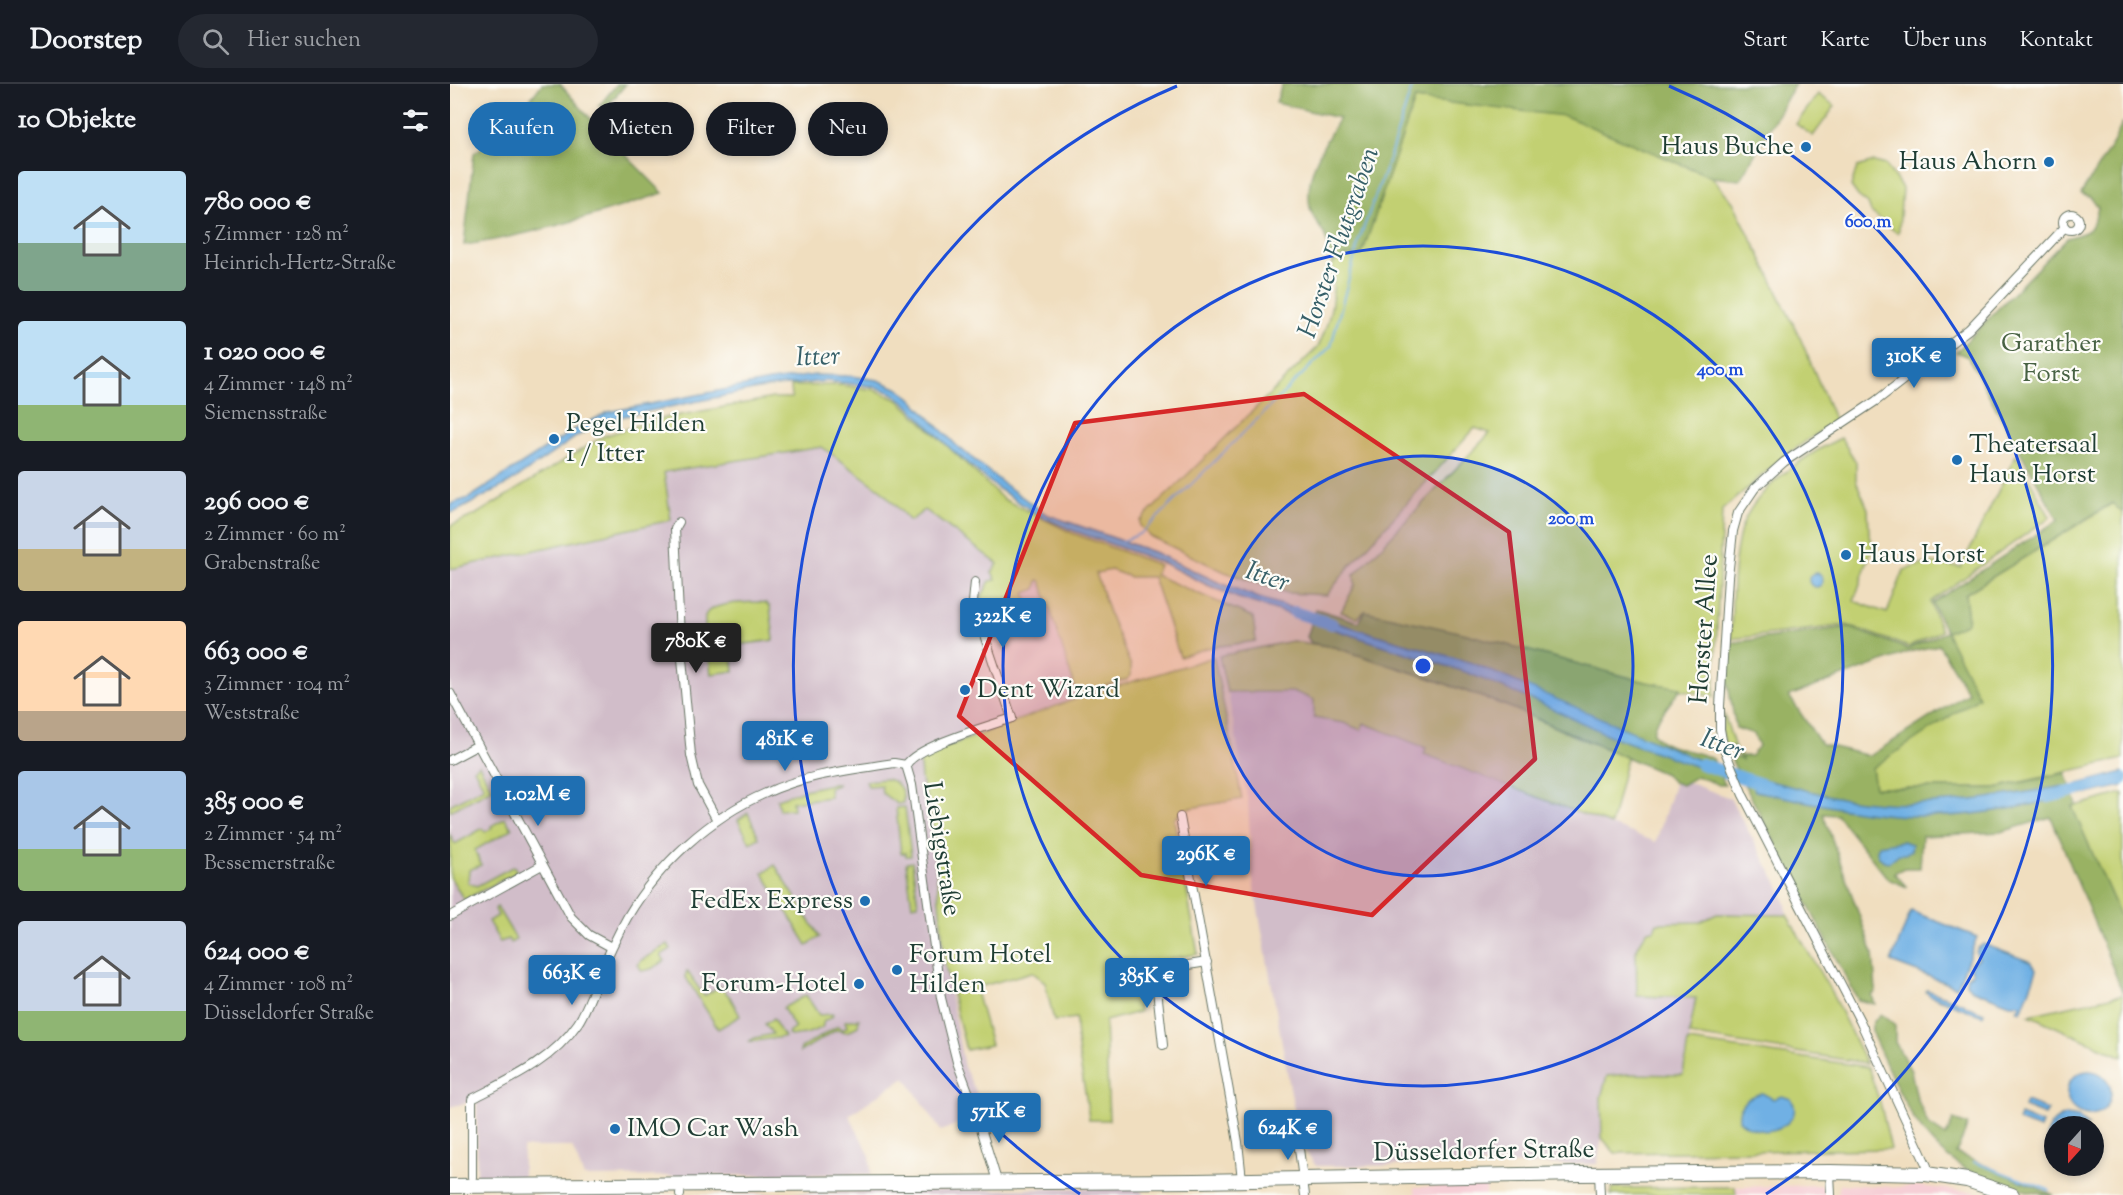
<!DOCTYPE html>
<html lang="de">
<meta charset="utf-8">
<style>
body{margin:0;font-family:"Sorts Mill Goudy",serif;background:#242831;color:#f1f3f6;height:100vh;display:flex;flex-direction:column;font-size:22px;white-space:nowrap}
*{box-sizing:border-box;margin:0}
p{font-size:20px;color:#9ea1a6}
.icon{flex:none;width:33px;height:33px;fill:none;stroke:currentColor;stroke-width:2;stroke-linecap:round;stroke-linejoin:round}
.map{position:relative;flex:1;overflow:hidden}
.panel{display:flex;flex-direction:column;background:#171b24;width:450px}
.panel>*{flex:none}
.banner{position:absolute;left:18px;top:18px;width:570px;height:54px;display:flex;gap:12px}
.needle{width:39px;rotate:201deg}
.tools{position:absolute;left:1594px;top:1032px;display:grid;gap:12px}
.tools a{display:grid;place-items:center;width:60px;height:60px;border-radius:50%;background:#171b24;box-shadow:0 3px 9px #0003;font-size:30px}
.price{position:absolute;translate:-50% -51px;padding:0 14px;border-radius:6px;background:#1f6fb2;color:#fff;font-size:20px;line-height:39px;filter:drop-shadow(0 2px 3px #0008)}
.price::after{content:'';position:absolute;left:50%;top:36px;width:18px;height:14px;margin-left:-9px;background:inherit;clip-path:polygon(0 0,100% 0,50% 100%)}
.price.on{background:#222;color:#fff}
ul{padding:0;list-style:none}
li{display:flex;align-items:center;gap:18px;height:150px;padding:0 18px}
li span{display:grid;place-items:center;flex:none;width:168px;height:120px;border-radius:6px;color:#555}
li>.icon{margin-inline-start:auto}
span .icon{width:72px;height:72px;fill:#fffc;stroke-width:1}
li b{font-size:26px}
h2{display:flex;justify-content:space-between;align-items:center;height:72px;padding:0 18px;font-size:26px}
.tag{padding:0 21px;border-radius:27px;background:#171b24;box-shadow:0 3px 9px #0003;font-size:21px;line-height:54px}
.tag.on{background:#1f6fb2;color:#fff}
header{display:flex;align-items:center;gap:36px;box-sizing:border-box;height:84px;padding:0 30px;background:#171b24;border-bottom:2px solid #363941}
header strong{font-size:28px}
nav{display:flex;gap:33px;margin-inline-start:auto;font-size:21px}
.search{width:420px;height:54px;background:#242831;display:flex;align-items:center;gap:15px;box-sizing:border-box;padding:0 21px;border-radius:33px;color:#9ea1a6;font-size:22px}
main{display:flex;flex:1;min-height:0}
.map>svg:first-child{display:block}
</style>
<header>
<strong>Doorstep</strong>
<div class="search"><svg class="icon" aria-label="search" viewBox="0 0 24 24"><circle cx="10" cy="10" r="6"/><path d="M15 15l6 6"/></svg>Hier suchen</div>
<nav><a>Start</a><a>Karte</a><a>Über uns</a><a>Kontakt</a></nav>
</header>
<main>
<section class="panel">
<h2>10 Objekte<svg class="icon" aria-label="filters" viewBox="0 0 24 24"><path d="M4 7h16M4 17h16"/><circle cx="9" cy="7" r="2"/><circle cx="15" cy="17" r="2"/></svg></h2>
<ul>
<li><span style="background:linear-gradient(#bfe0f5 60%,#7fa58c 0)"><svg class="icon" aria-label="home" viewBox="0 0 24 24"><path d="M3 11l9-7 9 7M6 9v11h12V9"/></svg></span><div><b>780 000 €</b><p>5 Zimmer · 128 m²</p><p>Heinrich-Hertz-Straße</p></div></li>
<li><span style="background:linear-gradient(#bfe0f5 70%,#8fb573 0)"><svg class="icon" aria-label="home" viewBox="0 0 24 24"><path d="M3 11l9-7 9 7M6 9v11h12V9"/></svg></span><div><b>1 020 000 €</b><p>4 Zimmer · 148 m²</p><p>Siemensstraße</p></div></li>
<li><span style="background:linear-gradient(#c9d6e8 65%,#c2b280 0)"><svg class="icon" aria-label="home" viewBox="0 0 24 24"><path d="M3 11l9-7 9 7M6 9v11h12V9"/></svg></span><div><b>296 000 €</b><p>2 Zimmer · 60 m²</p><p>Grabenstraße</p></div></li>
<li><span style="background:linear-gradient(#ffd9b3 75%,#b9a48a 0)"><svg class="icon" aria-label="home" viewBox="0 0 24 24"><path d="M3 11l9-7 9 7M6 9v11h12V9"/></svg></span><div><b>663 000 €</b><p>3 Zimmer · 104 m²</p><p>Weststraße</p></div></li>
<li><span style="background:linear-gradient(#a9c7e8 65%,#8fb573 0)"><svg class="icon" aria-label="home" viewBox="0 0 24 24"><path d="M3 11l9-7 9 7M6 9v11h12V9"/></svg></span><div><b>385 000 €</b><p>2 Zimmer · 54 m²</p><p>Bessemerstraße</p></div></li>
<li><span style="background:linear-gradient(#c9d6e8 75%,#8fb573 0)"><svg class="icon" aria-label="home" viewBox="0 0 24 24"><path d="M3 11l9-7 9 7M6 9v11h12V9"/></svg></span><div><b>624 000 €</b><p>4 Zimmer · 108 m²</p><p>Düsseldorfer Straße</p></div></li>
</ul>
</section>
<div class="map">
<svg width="1673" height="1111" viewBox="0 0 1673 1111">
<rect width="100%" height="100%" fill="#fdfcf7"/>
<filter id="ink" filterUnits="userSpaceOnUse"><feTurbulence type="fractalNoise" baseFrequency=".0167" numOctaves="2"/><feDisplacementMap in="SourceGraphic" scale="12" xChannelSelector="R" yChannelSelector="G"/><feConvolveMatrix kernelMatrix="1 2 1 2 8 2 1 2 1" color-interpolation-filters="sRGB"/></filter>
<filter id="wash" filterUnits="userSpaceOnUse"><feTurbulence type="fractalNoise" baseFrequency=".008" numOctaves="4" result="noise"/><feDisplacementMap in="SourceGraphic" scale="24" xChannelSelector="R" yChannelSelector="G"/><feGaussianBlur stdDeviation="1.35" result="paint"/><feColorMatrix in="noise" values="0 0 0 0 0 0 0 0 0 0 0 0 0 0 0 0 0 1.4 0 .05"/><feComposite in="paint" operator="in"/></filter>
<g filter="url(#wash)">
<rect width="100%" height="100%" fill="#f0debf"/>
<g fill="#f6cfd6">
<path d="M1390 1100 1446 1103 1468 1102 1525 1108 1526 1111H1387L1388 1104Z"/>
<path d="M1371 1101 1374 1104 1375 1111H1286L1285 1103Z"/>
<path d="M1036 1102V1111H965V1103Z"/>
</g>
<g fill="#d1bdc9">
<path d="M373 363 431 406 460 436 475 426 548 480 556 485 591 497 628 614 485 667 471 695 481 727 495 881 514 983 536 1028 491 1047 455 993 399 1031 420 1072 421 1090 134 1093 122 1063H73V1094H27V1016L0 1023V485L220 436 213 388Z"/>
<path d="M845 608 864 616V634L894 639 911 646 914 639 977 664 975 670 1206 758 1226 694 1280 714 1328 800 1336 820 1337 831 1267 830 1250 838 1207 839 1247 914 1233 991 1179 990 1151 1013 1152 1054 1147 1080 866 1082 850 1059 802 792 798 718 778 609Z"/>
<path d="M689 1103 694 1111H232Z"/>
</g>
<g fill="#c2d072" stroke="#708653" stroke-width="1.5">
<path d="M1368 10 1385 22 1363 52 1346 40Z"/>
<path d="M965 15 1114 31 1262 93 1283 118 1316 184 1351 256 1385 337 1333 373 1272 426 1264 613 1196 598 915 527 907 534 891 528 905 501 904 491 1040 349 1025 344 899 483 877 511 837 509 775 488 701 453 690 442V437L868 263C881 235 886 210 882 180L894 172 912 170Z"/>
<path d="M1424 78 1436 81 1452 104 1449 146 1447 149 1421 128 1418 120 1408 112 1401 102 1407 83Z"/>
<path d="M390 301 426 306 450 317 553 415 622 449 709 481 705 491 803 533 806 557 757 564 730 573 703 493H680L661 486 646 489 660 532 681 582V591L678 595 627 610 591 497 588 496 586 505 575 509 578 519 565 523 562 515 538 521 531 514 540 497 546 496 542 488 548 480 475 426 460 437 431 406 372 363 214 388 221 436 0 485V442L25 431 154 352 204 336 323 314H342L341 302Z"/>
<path d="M1391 354 1406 378V397L1418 425 1419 449 1423 461 1404 517 1437 529 1454 486 1478 479 1511 483 1566 371 1600 433 1480 518 1491 547 1459 563 1397 541 1281 555C1282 523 1282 476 1291 445 1303 406 1356 370 1391 354Z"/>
<path d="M1663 419 1673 429V675L1545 704H1425L1422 684 1528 613 1496 548 1518 536 1515 510Z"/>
<path d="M309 518 316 519 320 523 324 556 281 562 284 587 261 590 258 567 276 572V563H267L257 558C256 550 254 541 255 533 257 518 296 519 309 518Z"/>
<path d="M842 557 884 563 982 595 1062 624 1122 651 1177 673 1161 741 974 670 976 664 914 639 911 646 894 639 864 634V616L845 608H777L769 572Z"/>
<path d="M764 573 792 715 735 725 724 735 748 870 685 881 689 928 655 937 659 1036H639C636 1003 625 966 626 934L604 937 595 898 582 888 525 904 541 961 516 966 495 881 481 727 471 695 470 679 485 667 628 614Z"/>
<path d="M1274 630 1286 667 1292 672V677L1282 662 1275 660 1272 647Z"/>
<path d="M29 681 42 705 0 727V721L34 703 24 685Z"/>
<path d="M435 695C448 696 455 707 453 719L447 720 432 709 431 701 418 702 416 697Z"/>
<path d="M381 700H389L379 704 380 713 342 718 343 725 329 726 327 715 354 706Z"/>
<path d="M1673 709V838L1622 723Z"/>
<path d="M455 723 461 772H456V769H451L446 724Z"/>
<path d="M298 729 309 754 300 759 288 736Z"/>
<path d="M55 734 62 745 25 766 31 781 19 786 18 799 27 802 64 782 67 788 14 816 0 793V751L5 760 33 744 35 748 42 744 41 742Z"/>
<path d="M462 778 468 820 462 821 456 779Z"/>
<path d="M325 781 370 853 357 861 313 789Z"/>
<path d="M47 823 66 855 61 859 58 855 50 858 38 837 48 832 45 825Z"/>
<path d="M1267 830 1337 831 1380 906 1416 979 1239 951 1246 914 1187 912 1186 866 1197 847 1204 846 1207 839 1250 838Z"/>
<path d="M218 860 221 865 211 871 215 877 201 885 192 887 188 881 190 877Z"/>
<path d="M237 887 254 912 270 902 280 913 290 932 268 945 235 892Z"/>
<path d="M356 911 369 931 383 930 382 933 374 937 372 944 356 950 340 952 338 949 345 944 333 924Z"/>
<path d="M1673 911V973L1579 931 1665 912Z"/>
<path d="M323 935 334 953 298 958 305 954 323 950 315 940Z"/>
<path d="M409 935 408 942 397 948 386 946 350 968 351 964 388 942 391 946 397 943 395 937Z"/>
<path d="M1238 957 1418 983 1431 1022 1441 1065 1165 1069 1152 1054 1151 1013 1157 992 1179 990 1233 991Z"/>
<path d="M1285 1103 1286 1111H1161L1162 1104Z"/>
</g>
<g fill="#99b264" stroke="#5c784c" stroke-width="1.5" fill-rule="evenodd">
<path d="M92 0H110L148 43 213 109C147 131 82 151 14 161L24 69C52 50 72 27 92 0Z"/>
<path d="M167 0H176L158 21 149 22Z"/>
<path d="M832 0H1345L1290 96 1262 93 1115 32 965 15 912 170 894 172 882 180C880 171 878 161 875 152 871 143 861 133 860 123 854 90 874 61 889 34L826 19Z"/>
<path d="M1673 38V429L1662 419 1515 510 1518 536 1516 540 1496 548 1529 613 1422 684 1425 704H1545L1616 689 1627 721 1622 723 1673 838V909L1601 733 1551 748 1472 752 1470 784H1454L1444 789 1457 803 1438 795 1387 731 1373 730 1423 870 1426 907 1422 912 1425 920 1408 916 1282 677V672L1292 676V672H1301L1309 662 1304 650 1286 644 1276 591 1279 559 1398 543 1458 565 1496 548 1482 519 1608 436 1518 273 1506 268 1617 154C1640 147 1641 150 1648 124L1641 114 1631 110 1663 59ZM1489 561 1518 609 1420 672 1371 660 1339 612 1459 568Z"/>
<path d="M866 525 909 538 915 527 1013 549 1196 598 1231 604 1206 638 1203 649C1215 667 1245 665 1263 675L1275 701H1269L1247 692 1232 701 1223 698 1215 690 1062 624 982 595 884 563 861 559 857 553Z"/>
<path d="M1431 930 1445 942V958L1461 987 1467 1014 1478 1040 1496 1052 1503 1036 1518 1041 1506 1069 1604 1111C1585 1111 1569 1104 1551 1098 1541 1095 1530 1092 1520 1087 1466 1061 1447 1002 1423 952 1420 941 1423 937 1431 930Z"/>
</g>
<g fill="#70b0e4" stroke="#48768c" stroke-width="1.5">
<path d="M365 291 401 292 428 296 447 304 460 313 506 361 554 400 596 430 704 468 766 497 809 514 859 529 857 536 788 514 757 501 713 479 624 447 592 433 547 404 501 365 455 318 442 309 426 303 412 301 376 297 318 303 160 335 129 351 59 399 7 427 0 429V420L19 414 124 346 158 328 320 297Z"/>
<circle cx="1366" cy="496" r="7"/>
<path d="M867 533 1022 579 1263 682 1267 690 1163 653 1094 621 1018 589 864 539Z"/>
<path d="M1673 688V702L1632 711 1628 700Z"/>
<path d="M1298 691C1331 700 1363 709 1396 715 1469 727 1542 714 1614 702L1615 713C1567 725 1515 734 1465 732 1411 731 1358 718 1305 707Z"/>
<path d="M1452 757 1462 760 1461 767 1455 770H1449L1439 778 1434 777 1428 772 1427 766 1429 761Z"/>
<path d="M1461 827 1527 853 1507 903 1441 878Z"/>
<path d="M1533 860 1581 878 1587 886 1571 928 1567 926 1571 920H1560L1521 905 1516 900 1517 892 1523 889 1521 884V879L1529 875 1526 869 1527 865Z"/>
<path d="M1477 906 1515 920 1516 922 1534 929 1533 932 1481 912 1476 908Z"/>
<circle cx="1639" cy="1009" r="22"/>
<path d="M1312 1009 1323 1015 1332 1012 1341 1015C1354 1034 1328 1050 1310 1046 1301 1045 1295 1042 1289 1036 1287 1021 1297 1013 1312 1009Z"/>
<path d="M1576 1017 1598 1026 1595 1031 1574 1023Z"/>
<path d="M1570 1031 1592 1040 1590 1045 1568 1037Z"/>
<path d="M1616 1031 1628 1033 1638 1042H1605V1070C1591 1056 1597 1037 1616 1031Z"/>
</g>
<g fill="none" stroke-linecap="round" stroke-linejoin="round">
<g stroke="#70b0e4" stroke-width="2">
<path d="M671 458C680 453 687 453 695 446L881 262 909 156 937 81 963 0"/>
<path d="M1524 1078 1599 1106"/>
</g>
<g stroke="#70b0e4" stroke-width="12">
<path d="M844 528 882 540"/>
<path d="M1251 680 1317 702"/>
<path d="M1599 713 1673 695"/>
</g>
</g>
</g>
<g filter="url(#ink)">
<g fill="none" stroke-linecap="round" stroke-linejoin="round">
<defs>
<g id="minor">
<circle cx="1621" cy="138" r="8"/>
<path d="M229 438 225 445 230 553 241 671 248 701 267 736"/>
<path d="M0 609 121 833 139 851 161 863"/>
<path d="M0 676 28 661"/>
<path d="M456 681 462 701 491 914 507 978 527 1031 547 1097"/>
<path d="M456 681C467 662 539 642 562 634L523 518 525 498"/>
<path d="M730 733 788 1058 792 1096"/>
<path d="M0 832 92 781"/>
<path d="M705 887 713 961"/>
<path d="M689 889 757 878"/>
<path d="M848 1057 855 1111"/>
<path d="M1380 1088 1381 1111"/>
<path d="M1149 1090 1150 1111"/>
<path d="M1476 1090 1477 1082 1410 937 1293 711 1273 662 1270 645V622L1278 493 1283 447 1288 429 1305 404 1334 378 1426 317 1519 245 1615 143"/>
<path d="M22 1093V1015C61 995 102 977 128 939 136 927 141 911 147 898 156 875 166 853 178 832 209 780 260 733 316 709 356 690 402 686 444 679L456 681"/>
<path d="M230 1111 231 1101"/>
</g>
<path id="primary" d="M0 1102 746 1097 1130 1090 1380 1088 1476 1090 1517 1096 1562 1111"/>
</defs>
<use href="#minor" stroke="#687565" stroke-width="10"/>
<use href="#primary" stroke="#687565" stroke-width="16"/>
<use href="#minor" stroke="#fff" stroke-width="8"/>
<use href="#primary" stroke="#fff" stroke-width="14"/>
</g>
</g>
<path fill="#d62828" fill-opacity="0.2" stroke="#d62828" stroke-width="4.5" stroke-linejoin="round" d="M854 310 1059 448 1085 675 922 831 691 791 509 632 625 339Z"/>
<circle cx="973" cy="582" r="210" fill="#1d4ed8" fill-opacity=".12"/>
<g fill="none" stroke="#1d4ed8" stroke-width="3">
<circle cx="973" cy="582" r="210"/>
<circle cx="973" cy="582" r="420"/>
<path d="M630 1110A630 630 0 0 1 727 2M1219 2A630 630 0 0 1 1316 1110"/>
</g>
<g fill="#1f6fb2" stroke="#fdfcf7" stroke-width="2">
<circle cx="1356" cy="63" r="6"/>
<circle cx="1599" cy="78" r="6"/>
<circle cx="104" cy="355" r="6"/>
<circle cx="1507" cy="376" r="6"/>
<circle cx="1396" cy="471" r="6"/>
<circle cx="515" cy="606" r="6"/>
<circle cx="415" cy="817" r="6"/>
<circle cx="447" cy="886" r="6"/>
<circle cx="409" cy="900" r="6"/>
<circle cx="165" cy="1045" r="6"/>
</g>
<g text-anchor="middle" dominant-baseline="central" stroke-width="4.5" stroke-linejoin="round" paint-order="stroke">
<g font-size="26" fill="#1f3d34" stroke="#fdfcf7" text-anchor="start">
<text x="1344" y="63" text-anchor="end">Haus Buche</text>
<text x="1587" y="78" text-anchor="end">Haus Ahorn</text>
<text x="116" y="340">Pegel Hilden<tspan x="116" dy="30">1 / Itter</tspan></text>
<text x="1519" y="361">Theatersaal<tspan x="1519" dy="30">Haus Horst</tspan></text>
<text x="1408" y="471">Haus Horst</text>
<text x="527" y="606">Dent Wizard</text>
<text x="403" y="817" text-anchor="end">FedEx Express</text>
<text x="459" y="871">Forum Hotel<tspan x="459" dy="30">Hilden</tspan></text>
<text x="397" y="900" text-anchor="end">Forum-Hotel</text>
<text x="177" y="1045">IMO Car Wash</text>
</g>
<g font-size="26" fill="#486244" stroke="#fdfcf7">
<text x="1601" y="260">Garather<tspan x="1601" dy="30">Forst</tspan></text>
</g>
<g font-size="26" fill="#1f3d34" stroke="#fdfcf7">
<text transform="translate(1255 545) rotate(-86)">Horster Allee</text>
<text transform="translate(491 765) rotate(81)">Liebigstraße</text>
<text transform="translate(1034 1068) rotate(-1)">Düsseldorfer Straße</text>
</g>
<g font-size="27" font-style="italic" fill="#376069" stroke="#fdfcf7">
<text transform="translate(890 159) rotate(-71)">Horster Flutgraben</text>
<text transform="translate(368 274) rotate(-2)">Itter</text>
<text transform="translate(817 494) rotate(19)">Itter</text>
<text transform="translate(1272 662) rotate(20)">Itter</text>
</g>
</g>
<circle cx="973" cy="582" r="9" fill="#1d4ed8" stroke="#fdfcf7" stroke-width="3"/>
<g font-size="18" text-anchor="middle" font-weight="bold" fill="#1d4ed8" stroke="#fdfcf7" stroke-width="4.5" stroke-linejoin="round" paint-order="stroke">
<text x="1418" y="143">600 m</text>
<text x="1270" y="291">400 m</text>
<text x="1121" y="440">200 m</text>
</g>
</svg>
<div class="tools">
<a><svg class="needle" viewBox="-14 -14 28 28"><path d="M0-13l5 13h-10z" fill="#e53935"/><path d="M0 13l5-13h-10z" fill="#9ea1a6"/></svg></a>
</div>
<b class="price" style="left:1464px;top:305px">310K €</b>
<b class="price" style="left:553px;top:565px">322K €</b>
<b class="price on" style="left:246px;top:590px">780K €</b>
<b class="price" style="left:335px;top:688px">481K €</b>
<b class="price" style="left:88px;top:743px">1.02M €</b>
<b class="price" style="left:756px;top:803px">296K €</b>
<b class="price" style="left:122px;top:922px">663K €</b>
<b class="price" style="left:697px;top:925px">385K €</b>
<b class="price" style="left:549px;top:1060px">571K €</b>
<b class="price" style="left:838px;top:1077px">624K €</b>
<div class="banner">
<a class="tag on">Kaufen</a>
<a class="tag">Mieten</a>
<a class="tag">Filter</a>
<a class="tag">Neu</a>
</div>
</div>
</main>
